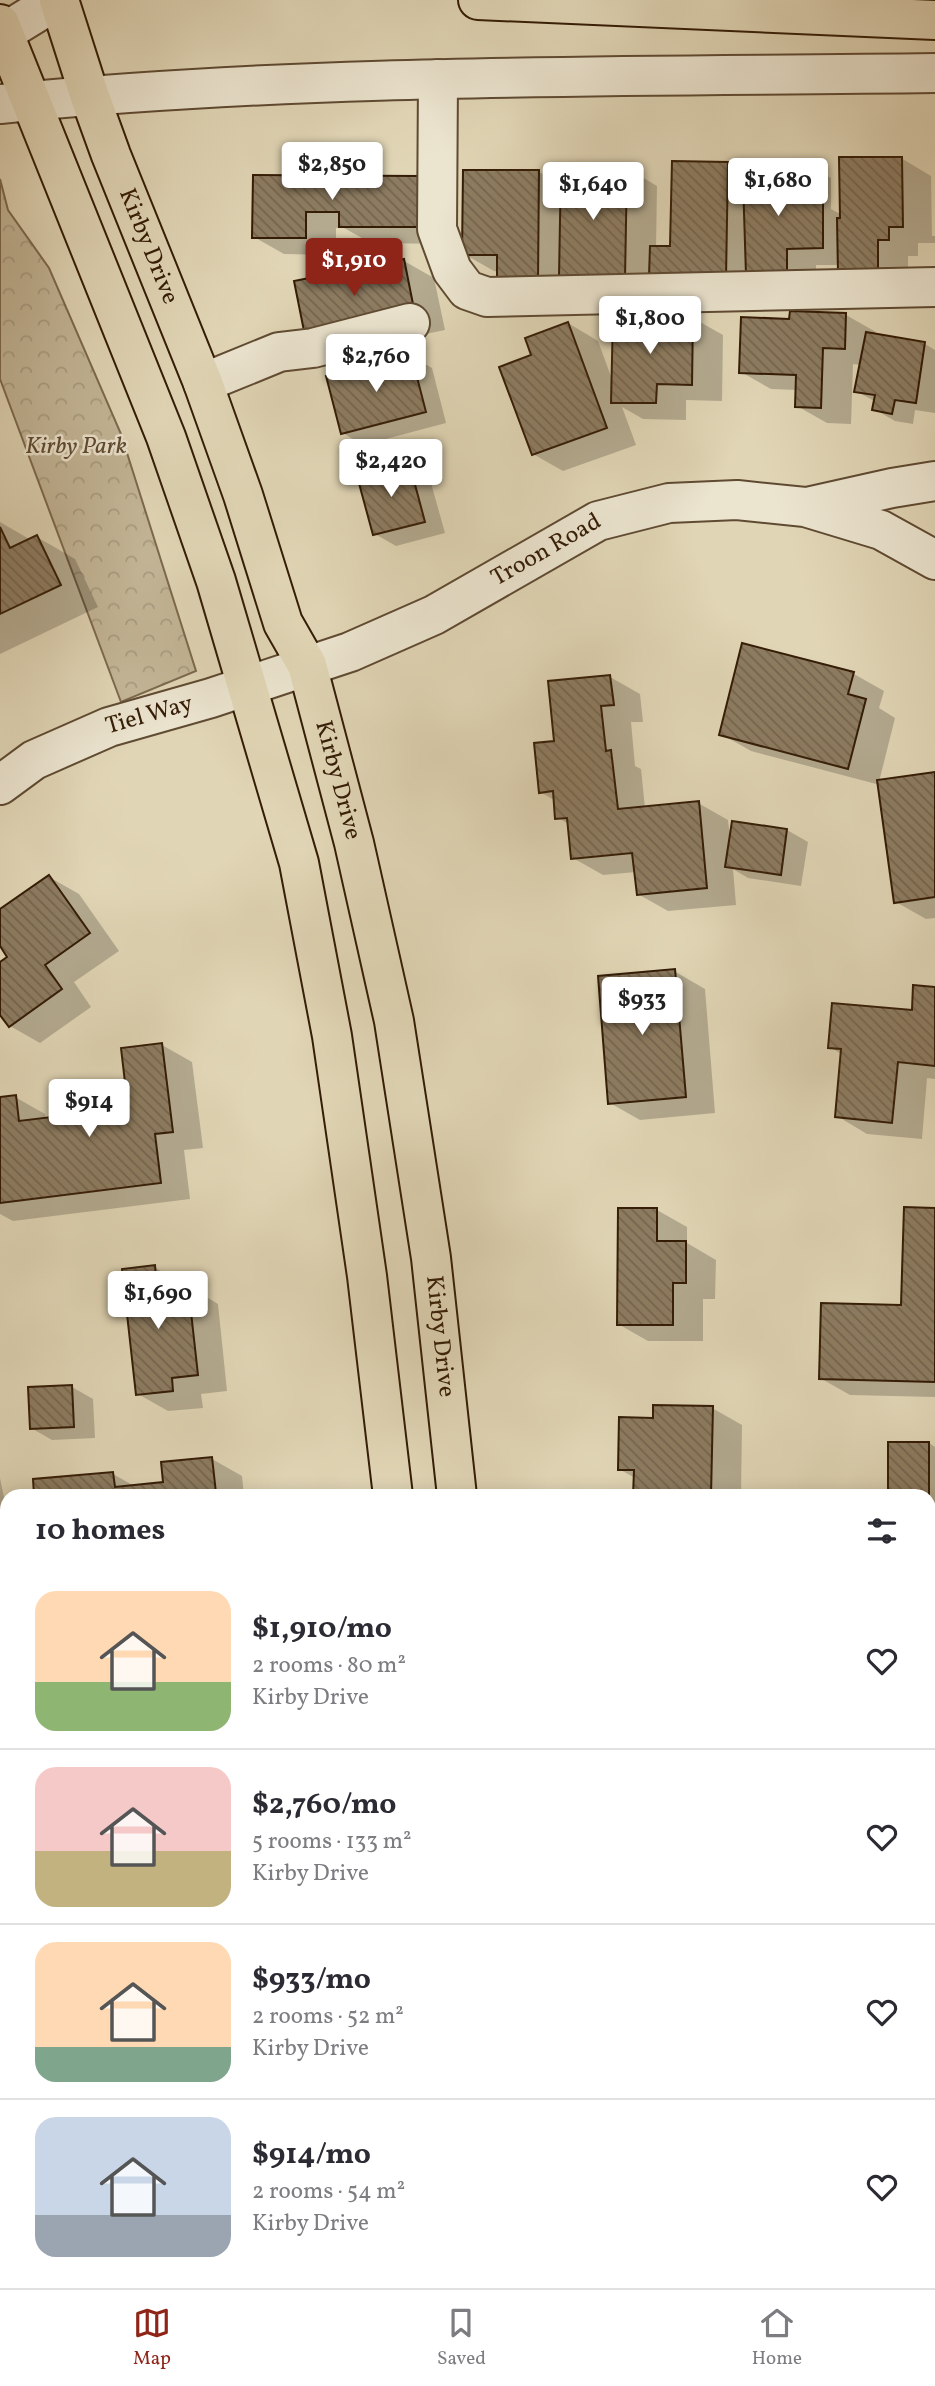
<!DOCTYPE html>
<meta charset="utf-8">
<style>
body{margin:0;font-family:Vollkorn,serif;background:#f7f7f7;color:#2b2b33;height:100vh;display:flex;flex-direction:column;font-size:26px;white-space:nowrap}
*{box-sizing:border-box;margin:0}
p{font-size:23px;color:#7c7c81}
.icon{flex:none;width:38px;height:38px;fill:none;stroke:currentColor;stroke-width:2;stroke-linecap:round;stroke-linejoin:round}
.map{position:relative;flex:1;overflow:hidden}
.sheet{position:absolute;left:0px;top:1489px;width:936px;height:800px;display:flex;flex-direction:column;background:#fff;border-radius:21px 21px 0 0;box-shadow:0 4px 18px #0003}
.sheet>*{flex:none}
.price{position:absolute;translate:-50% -60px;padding:0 16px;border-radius:7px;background:#fff;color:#222;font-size:23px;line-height:46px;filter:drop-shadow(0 2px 4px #0008)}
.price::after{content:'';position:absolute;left:50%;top:42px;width:21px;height:16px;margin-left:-10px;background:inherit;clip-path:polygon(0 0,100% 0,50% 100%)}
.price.selected{background:#8f2418;color:#fff}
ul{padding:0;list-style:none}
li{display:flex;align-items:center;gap:21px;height:175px;padding:0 35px}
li+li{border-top:2px solid #e1e1e2}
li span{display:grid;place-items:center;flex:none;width:196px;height:140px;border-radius:21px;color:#555}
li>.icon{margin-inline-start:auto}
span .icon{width:84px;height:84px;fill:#fffc;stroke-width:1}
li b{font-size:30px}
h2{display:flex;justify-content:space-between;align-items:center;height:84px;padding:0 35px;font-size:30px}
.tab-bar{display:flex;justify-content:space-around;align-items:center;height:98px;border-top:2px solid #e1e1e2;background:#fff;font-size:19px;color:#7c7c81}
.tab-bar a{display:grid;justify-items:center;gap:4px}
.tab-bar .selected{color:#8f2418}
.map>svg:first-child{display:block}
</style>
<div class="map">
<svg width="935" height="2288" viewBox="0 0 935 2288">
<defs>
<pattern id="park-crowns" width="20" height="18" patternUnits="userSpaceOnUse" patternTransform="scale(1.75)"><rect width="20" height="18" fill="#c3b697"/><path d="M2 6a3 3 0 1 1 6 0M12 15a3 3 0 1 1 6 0" fill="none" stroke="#a89c81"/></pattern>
<pattern id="building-back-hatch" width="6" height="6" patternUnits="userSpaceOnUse" patternTransform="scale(1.75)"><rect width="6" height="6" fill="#8d7c61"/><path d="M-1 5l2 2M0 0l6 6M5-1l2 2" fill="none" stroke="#74654e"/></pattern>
</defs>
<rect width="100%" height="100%" fill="#e0d5b5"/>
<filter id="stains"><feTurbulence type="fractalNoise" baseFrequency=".00286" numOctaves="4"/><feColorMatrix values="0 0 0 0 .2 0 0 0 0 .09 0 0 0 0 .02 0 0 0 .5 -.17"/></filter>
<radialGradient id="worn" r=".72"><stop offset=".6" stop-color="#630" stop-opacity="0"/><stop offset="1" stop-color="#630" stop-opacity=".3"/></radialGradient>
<path fill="url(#park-crowns)" stroke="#7c694e" stroke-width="2" d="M0 179 8 210 49 268 121 434 196 671 121 702 0 379Z"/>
<g fill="#0003">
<path d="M901 158 931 176 932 236H935V243H918V256H908V290L840 265H816V291L655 295 494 271 464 254 539 172 562 185 627 168 657 186 656 248H672L728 164 759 182V160L801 161 831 178V209L842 215Z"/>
<path d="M255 177 418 178 448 195V244L371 243 344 228H336V255L284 254 254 237Z"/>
<path d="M404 261 434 278 445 330 336 353Z"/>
<path d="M846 315 876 332 875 335 925 344 935 350V413L915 410 913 424 895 421 874 409 876 402 856 391 861 365 853 364 851 424 827 423 797 406 798 390 771 389 741 372 791 320Z"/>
<path d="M693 318 723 335 722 401 686 400V420L643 419 622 407 636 445 563 471 533 454V356L568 323 598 341 613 382Z"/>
<path d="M411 356 432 368 446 423 363 445 343 433Z"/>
<path d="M409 464 429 476 445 533 396 546 375 534Z"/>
<path d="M0 522 31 540 37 537 75 559 98 607 0 654Z"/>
<path d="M743 645 854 674 884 691 879 708 895 718 879 782 935 774V918L926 919 896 902 880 785 751 751 721 734Z"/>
<path d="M610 677 640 694 643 722H631L635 766 641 769 645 808 698 803 728 820 730 838 787 830 808 842 801 886 748 878 733 869 736 905 668 911 638 894 636 872 603 875 573 858 570 825 557 817 556 801 540 792 556 743Z"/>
<path d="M49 877 79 894 119 951 74 982 91 1007 40 1043 10 1026 0 1012V964L10 957 0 943V911Z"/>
<path d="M674 971 705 989 715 1113 640 1120 610 1103Z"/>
<path d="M935 989V1079L927 1078 922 1139 867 1134 837 1116 843 1055 830 1047 913 1012Z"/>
<path d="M162 1045 192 1062 203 1148 184 1150 190 1199 13 1221 0 1214V1099L15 1097 45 1114 46 1120 130 1109Z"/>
<path d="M935 1209V1397L850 1395 820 1378 903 1307Z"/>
<path d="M657 1210 687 1227V1243L716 1260 715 1299H703V1341H648L618 1324Z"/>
<path d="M154 1267 184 1284 185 1287 188 1286 218 1304 227 1391 201 1394 203 1408 168 1411 138 1394Z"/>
<path d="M72 1387 93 1399 95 1438 52 1440 31 1428Z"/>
<path d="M712 1408 742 1425 741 1496H635V1478L619 1469 655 1420Z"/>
<path d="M929 1443 935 1447V1571H929V1496H837V1492H889Z"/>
<path d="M212 1459 242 1476 244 1496H36L35 1481 113 1474 136 1487 165 1484Z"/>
<path d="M0 1478 7 1512V1525L0 1527Z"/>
<path d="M929 1626H935V1724L929 1721Z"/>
<path d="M935 1755V1888L929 1885V1756Z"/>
<path d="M929 1926H935V2009L929 2006Z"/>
<path d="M929 2023 935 2063V2067L929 2068Z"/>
<path d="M701 2282H853L854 2288H702Z"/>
</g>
<g fill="url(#building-back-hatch)" stroke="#341c06" stroke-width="2">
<path d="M839 157H902L903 227H889V240H878V274H838L837 218H840Z"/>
<path d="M758 159H801V202H823V248L787 249V275H746L743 181 758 182Z"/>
<path d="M672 161 728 162 726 278 649 276 650 246H670Z"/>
<path d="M561 165 627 166 625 279 559 277Z"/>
<path d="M463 170H539L538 280H497V255H462Z"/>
<path d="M253 175 418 176V227H339V212H306V238H252Z"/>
<path d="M404 259 415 314 305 336 294 281Z"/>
<path d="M790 311 846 313 845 349 823 348 821 408 795 407 796 375 739 373 741 317 789 319Z"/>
<path d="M613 315 693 316 692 385 657 384 656 403H611Z"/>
<path d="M568 322 607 428 532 455 499 367 531 355 525 338Z"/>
<path d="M866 332 925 342 916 403 895 400 892 414 872 410 875 395 854 392Z"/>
<path d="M411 354 426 412 341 434 326 376Z"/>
<path d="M409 462 425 522 373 535 357 476Z"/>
<path d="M0 527 10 548 37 535 61 585 0 614Z"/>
<path d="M742 643 854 672 848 694 866 699 848 769 719 735Z"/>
<path d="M610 675 614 705 601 706 606 751 611 750 618 809 699 801 707 888 637 895 632 853 571 859 567 818 555 819 553 791 539 793 534 743 554 741 548 681Z"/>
<path d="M935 772V897L894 903 877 780Z"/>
<path d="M732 821 787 829 781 875 725 867Z"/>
<path d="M49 875 90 933 45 965 62 989 9 1027 0 1015V962L7 957 0 946V909Z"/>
<path d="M675 969 686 1097 608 1104 598 976Z"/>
<path d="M913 985 935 987V1066L898 1062 892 1123 835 1117 841 1049 828 1048 832 1003 912 1010Z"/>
<path d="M162 1043 173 1132 155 1134 161 1183 0 1203V1097L16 1095 19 1121 128 1108 121 1048Z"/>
<path d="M904 1207 935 1208V1382L819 1379 821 1303 901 1305Z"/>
<path d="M618 1208H657V1241H686V1283H673V1325H617Z"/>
<path d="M155 1265 157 1288 188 1285 198 1375 172 1378 173 1391 136 1395 122 1269Z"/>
<path d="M72 1385 74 1427 30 1429 28 1387Z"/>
<path d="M653 1405 713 1406 711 1496H633L634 1470H618L619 1417 653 1418Z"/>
<path d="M888 1442H929V1496H836V1490H888Z"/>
<path d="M212 1457 216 1493 226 1492V1496H34L33 1479 113 1472 115 1487 163 1482 161 1462Z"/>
<path d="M929 1502V1521H935V1555H929Z"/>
<rect x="929" y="1624" width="6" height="85"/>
<path d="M935 1753V1875L929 1876V1754Z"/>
<rect x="929" y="1924" width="6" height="77"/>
<path d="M699 2282H825V2288H700Z"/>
</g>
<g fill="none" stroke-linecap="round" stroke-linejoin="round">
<defs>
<g id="minor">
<path d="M0 35 57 0"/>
<path d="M438 79 437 229 452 270 467 290 487 297 935 287"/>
<path d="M0 104C310 73 624 77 935 73"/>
<path d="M203 383 279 352 313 348 410 323"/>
<path d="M807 507 892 488 935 481"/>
<path id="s1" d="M0 785 34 760 109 727 211 698 350 652 434 615 598 521 669 503 737 500 805 507 881 530 935 560"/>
<path d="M0 1640 7 1639"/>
</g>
<g id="major">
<path id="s2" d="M59 0 90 97 111 155 203 383 243 495 283 623 307 665 354 843 394 1021 431 1258 457 1496"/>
<path d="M478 0 935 20"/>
<path d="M0 24 166 437 216 581 299 863 332 1036 367 1276 393 1496"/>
<path d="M426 2282V2288"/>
<path d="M492 2282V2288"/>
</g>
</defs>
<use href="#minor" stroke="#5f4a32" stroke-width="42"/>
<use href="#major" stroke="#341c06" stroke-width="42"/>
<use href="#minor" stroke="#ebe4cf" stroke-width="38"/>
<use href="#major" stroke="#e0d5b5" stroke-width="38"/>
</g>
<g text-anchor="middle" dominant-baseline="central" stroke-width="5" stroke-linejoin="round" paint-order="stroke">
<g font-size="24" fill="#341c06" stroke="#ebe4cf">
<text stroke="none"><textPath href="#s2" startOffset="262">Kirby Drive</textPath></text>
<text stroke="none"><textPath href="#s1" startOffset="598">Troon Road</textPath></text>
<text stroke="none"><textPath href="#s1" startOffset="166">Tiel Way</textPath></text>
<text stroke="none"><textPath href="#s2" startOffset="830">Kirby Drive</textPath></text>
<text stroke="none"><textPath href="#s2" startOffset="1396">Kirby Drive</textPath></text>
</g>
<g font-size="24" font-style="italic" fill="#5f4a32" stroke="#ebe4cf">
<text x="76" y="447">Kirby Park</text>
</g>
</g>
<rect width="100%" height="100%" filter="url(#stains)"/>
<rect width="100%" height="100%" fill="url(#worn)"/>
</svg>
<b class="price" style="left:332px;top:202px">$2,850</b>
<b class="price" style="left:778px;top:218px">$1,680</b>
<b class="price" style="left:593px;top:222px">$1,640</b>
<b class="price selected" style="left:354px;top:298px">$1,910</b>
<b class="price" style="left:650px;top:356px">$1,800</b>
<b class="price" style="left:376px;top:394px">$2,760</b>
<b class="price" style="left:391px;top:499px">$2,420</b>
<b class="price" style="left:642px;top:1037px">$933</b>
<b class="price" style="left:89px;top:1139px">$914</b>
<b class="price" style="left:158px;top:1331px">$1,690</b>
<section class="sheet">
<h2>10 homes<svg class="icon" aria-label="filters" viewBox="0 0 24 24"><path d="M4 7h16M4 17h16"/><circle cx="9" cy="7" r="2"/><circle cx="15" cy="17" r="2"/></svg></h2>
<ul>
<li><span style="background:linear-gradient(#ffd9b3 65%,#8fb573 0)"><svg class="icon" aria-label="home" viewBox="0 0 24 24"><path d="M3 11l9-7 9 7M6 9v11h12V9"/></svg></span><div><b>$1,910/mo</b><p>2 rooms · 80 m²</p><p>Kirby Drive</p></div><svg class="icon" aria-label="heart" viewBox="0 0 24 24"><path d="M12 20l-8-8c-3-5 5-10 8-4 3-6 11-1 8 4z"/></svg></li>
<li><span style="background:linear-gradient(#f6c9c9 60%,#c2b280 0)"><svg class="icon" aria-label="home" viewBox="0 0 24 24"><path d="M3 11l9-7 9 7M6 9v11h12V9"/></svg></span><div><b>$2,760/mo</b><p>5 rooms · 133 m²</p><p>Kirby Drive</p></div><svg class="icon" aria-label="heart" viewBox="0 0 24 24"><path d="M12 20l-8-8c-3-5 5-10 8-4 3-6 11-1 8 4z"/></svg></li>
<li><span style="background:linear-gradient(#ffd9b3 75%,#7fa58c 0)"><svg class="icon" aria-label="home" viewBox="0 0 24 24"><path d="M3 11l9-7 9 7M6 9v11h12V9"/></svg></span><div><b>$933/mo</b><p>2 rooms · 52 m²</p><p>Kirby Drive</p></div><svg class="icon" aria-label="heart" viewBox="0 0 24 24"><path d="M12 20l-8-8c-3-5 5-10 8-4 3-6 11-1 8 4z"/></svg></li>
<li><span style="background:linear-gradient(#c9d6e8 70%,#9aa5b1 0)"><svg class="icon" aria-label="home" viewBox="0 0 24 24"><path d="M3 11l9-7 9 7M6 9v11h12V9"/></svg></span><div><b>$914/mo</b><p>2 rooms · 54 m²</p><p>Kirby Drive</p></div><svg class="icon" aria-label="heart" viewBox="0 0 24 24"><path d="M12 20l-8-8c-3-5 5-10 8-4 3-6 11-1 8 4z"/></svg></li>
</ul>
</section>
</div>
<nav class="tab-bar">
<a class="selected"><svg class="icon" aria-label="map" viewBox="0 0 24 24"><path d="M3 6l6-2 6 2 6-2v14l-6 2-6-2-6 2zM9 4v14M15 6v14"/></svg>Map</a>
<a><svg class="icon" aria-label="saved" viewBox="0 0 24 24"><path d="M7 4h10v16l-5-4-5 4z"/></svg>Saved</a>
<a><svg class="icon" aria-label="home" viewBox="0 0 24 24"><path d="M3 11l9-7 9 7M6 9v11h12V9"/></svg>Home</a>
</nav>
